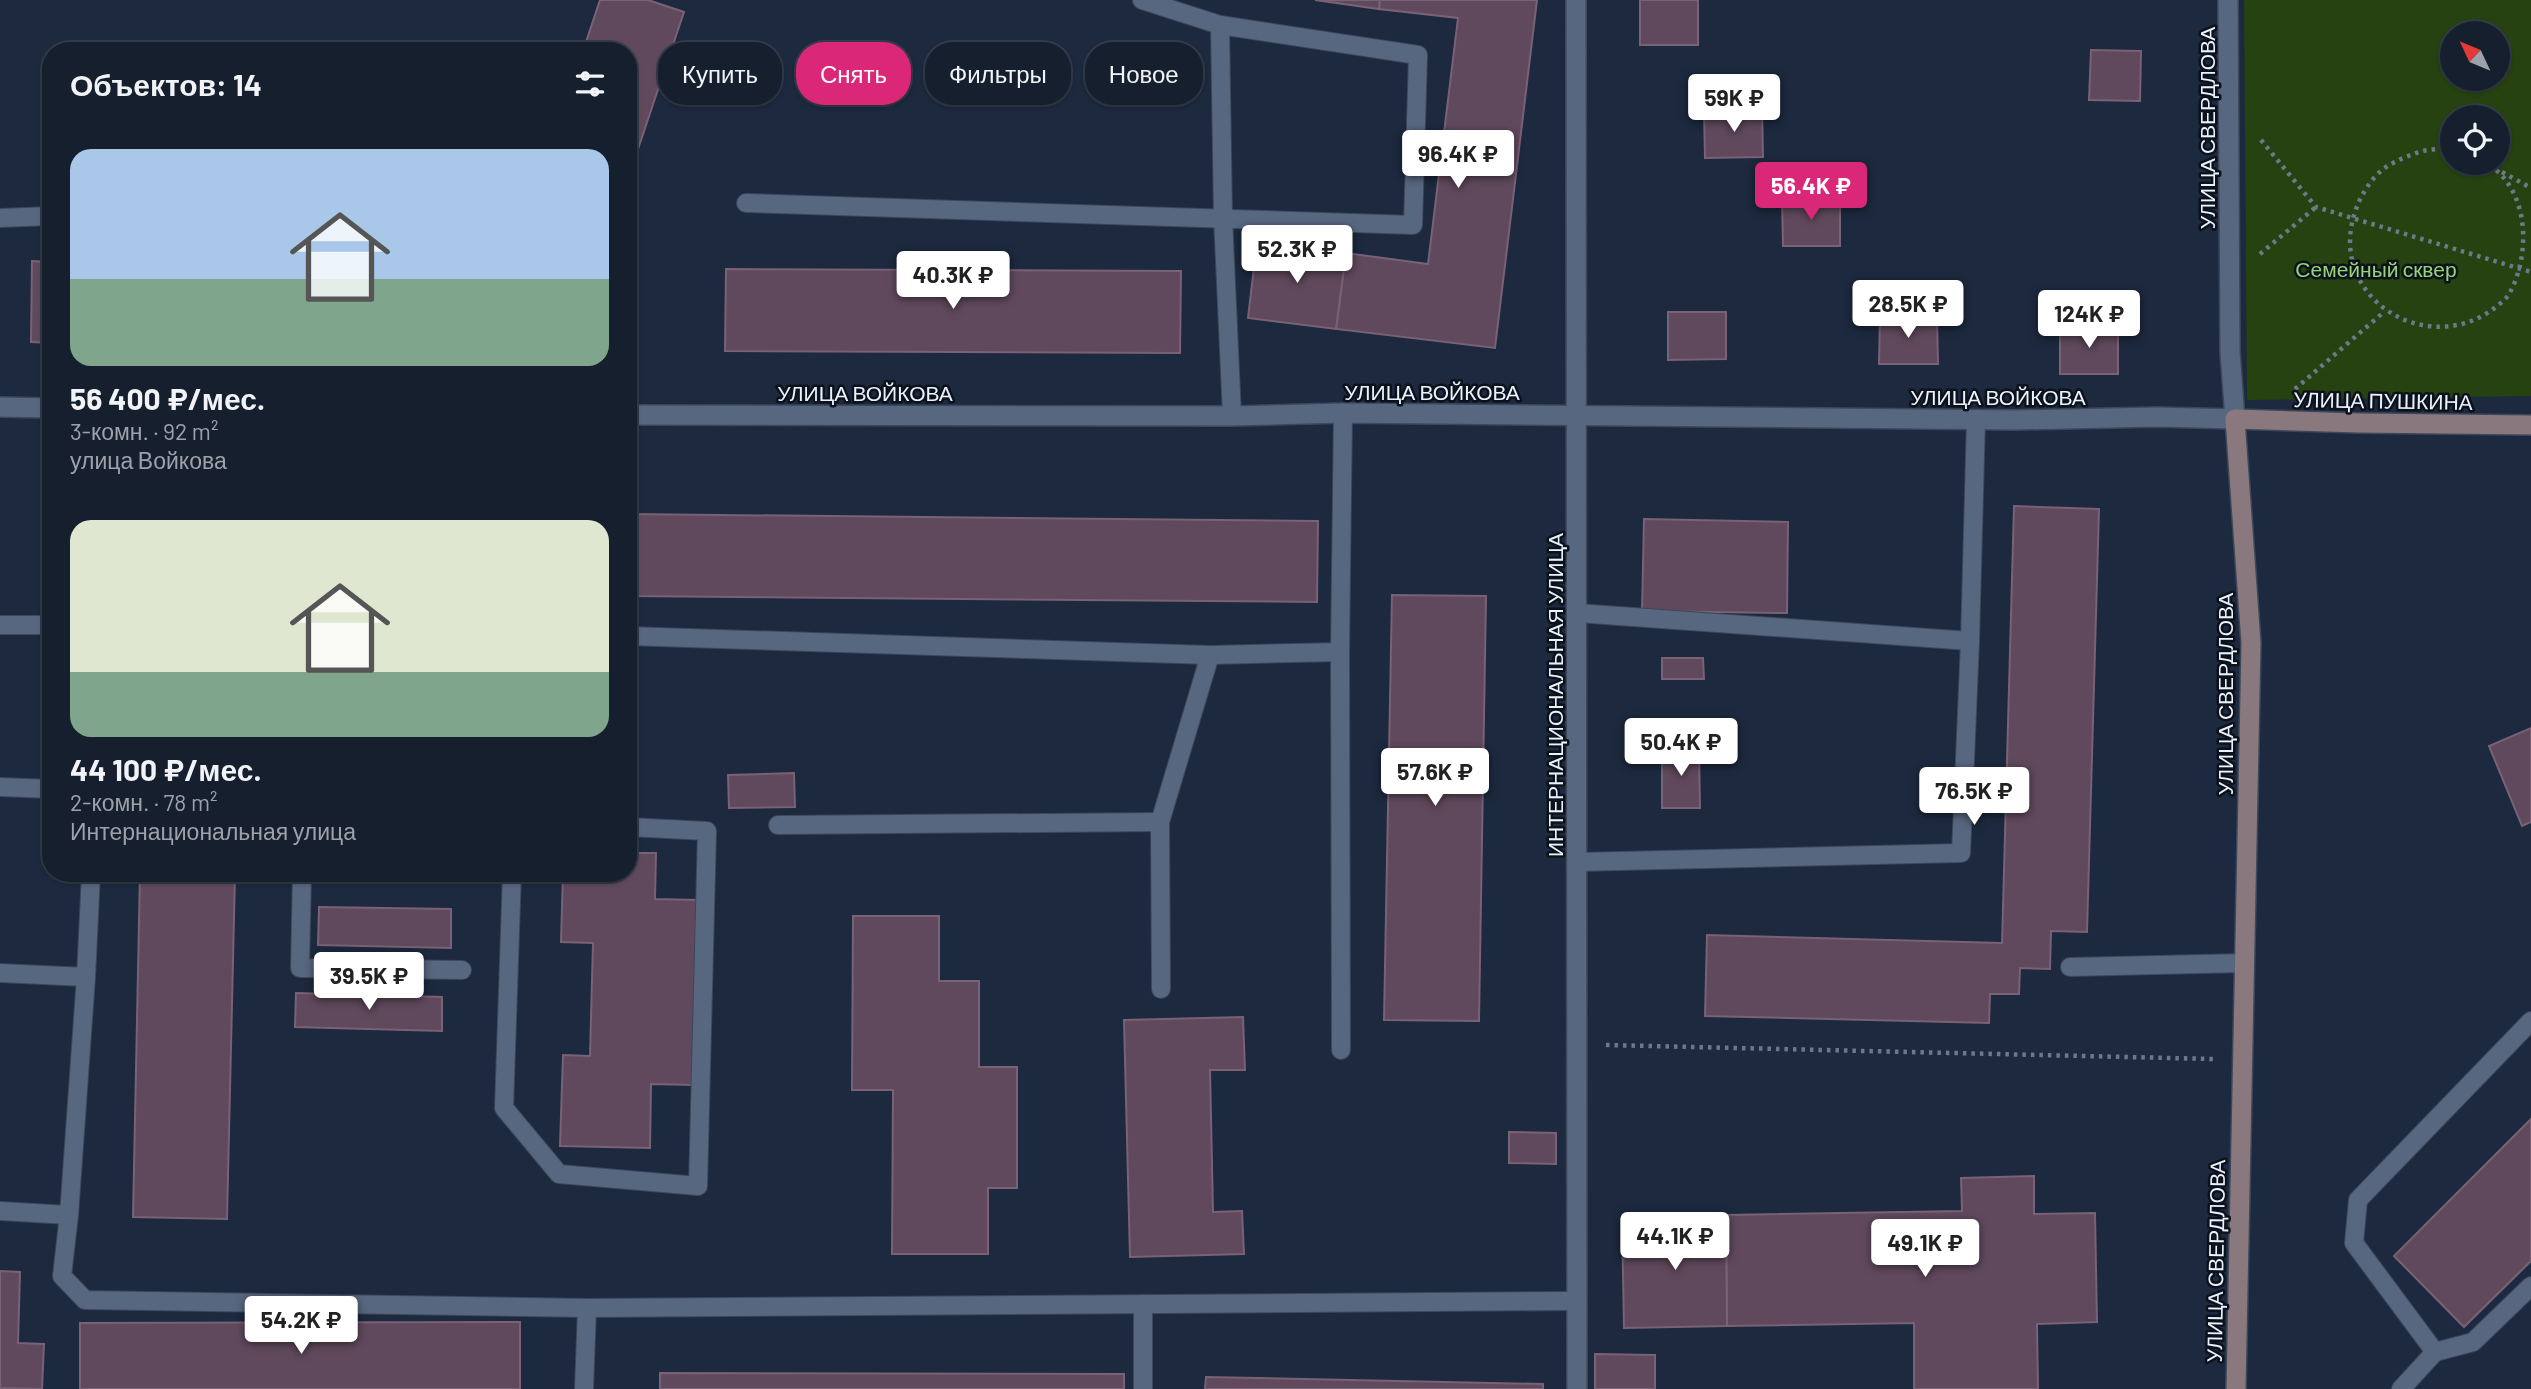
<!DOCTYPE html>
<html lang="ru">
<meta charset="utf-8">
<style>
body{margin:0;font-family:Barlow,sans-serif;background:#222c3a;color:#f1f3f6;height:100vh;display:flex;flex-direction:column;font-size:26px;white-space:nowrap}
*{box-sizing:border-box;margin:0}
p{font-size:23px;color:#9da2aa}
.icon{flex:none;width:38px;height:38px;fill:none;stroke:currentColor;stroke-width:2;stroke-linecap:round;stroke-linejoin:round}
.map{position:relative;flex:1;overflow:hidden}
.drawer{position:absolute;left:42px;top:42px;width:595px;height:840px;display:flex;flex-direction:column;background:#151f2e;border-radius:28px;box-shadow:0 2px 5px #0004,0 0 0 2px #343d4a}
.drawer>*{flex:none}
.guide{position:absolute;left:658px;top:42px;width:665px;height:63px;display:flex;gap:14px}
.needle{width:46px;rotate:314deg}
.fabs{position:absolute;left:2440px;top:21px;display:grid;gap:14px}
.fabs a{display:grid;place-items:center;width:70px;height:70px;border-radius:50%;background:#151f2e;box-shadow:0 2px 5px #0004,0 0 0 2px #343d4a;font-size:35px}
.price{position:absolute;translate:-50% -60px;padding:0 16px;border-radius:7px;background:#fff;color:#222;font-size:23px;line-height:46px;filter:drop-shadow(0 2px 4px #0008)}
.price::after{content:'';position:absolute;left:50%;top:42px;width:21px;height:16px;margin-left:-10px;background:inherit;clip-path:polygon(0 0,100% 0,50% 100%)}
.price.active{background:#db2777;color:#fff}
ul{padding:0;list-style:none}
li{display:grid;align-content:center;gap:14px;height:371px;padding:0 28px}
li span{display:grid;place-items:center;height:217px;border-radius:21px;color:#555}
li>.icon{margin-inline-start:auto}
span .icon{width:126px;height:126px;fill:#fffc;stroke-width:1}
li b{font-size:30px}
h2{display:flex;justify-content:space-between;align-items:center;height:84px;padding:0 28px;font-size:30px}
.tag{padding:0 24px;border-radius:28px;background:#151f2e;box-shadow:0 2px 5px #0004,0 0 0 2px #343d4a;font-size:24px;line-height:63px}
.tag.active{background:#db2777;color:#fff}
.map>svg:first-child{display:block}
</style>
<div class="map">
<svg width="2531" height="1389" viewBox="0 0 2531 1389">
<rect width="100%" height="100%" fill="#1c293e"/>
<path fill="#254210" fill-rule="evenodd" d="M2244 0H2531V396L2247 400ZM2452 33H2497V79H2452ZM2452 117H2497V163H2452Z"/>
<g fill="#60495d" stroke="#796176" stroke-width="2">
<path d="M600 0H648L684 12 628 179V51H583Z"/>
<path d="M1315 0H1380L1379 9Z"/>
<path d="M1380 0H1537L1495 348 1336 329 1346 253 1428 264 1458 18 1379 9Z"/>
<rect x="1640" y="0" width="58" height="45"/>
<path d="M2091 50 2141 51 2140 101 2089 100Z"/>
<path d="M1762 110 1763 157 1705 158 1704 111Z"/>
<path d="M1782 199H1840V246H1783Z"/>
<path d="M1257 242 1346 253 1336 329 1248 318Z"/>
<path d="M32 261 51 262V343L31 342Z"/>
<path d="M726 269 1181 271 1180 353 725 351Z"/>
<path d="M1668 312H1726V359L1668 360Z"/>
<path d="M1880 316H1937L1938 364H1879Z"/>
<rect x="2060" y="327" width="58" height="47"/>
<path d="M45 493 51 494V575H43Z"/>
<path d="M2014 506 2099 509 2087 932 2051 931 2050 969 2020 968 2019 994H1990L1989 1023 1705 1016 1707 935 2002 943Z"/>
<path d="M628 514 1318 521 1317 602 628 596Z"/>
<path d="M1644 519 1788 522 1787 613 1642 611Z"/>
<path d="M1392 595 1486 596 1479 1021 1384 1020Z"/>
<path d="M1662 658H1703L1704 679H1662Z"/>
<path d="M2531 728V822L2522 826 2489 746Z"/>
<path d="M1699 747 1700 808H1662V748Z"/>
<path d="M794 773 795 807 729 808 728 775Z"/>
<path d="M628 853H656L655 899 698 900 693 1085 651 1084 650 1148 560 1146 563 1055 590 1056 593 943 561 942 563 873H628Z"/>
<path d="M140 873 235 874 227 1219 133 1217Z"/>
<path d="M319 907 451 909V948L318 945Z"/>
<path d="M853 916H939V981H979V1067H1017V1188H988V1254H892L893 1090H852Z"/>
<path d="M296 993 442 997V1031L295 1027Z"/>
<path d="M1243 1017 1245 1070H1210L1213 1212 1242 1211 1244 1254 1130 1257 1124 1020Z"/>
<path d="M2531 1119V1261L2464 1327 2394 1256Z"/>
<path d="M1509 1132 1556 1133V1164L1509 1163Z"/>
<path d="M2034 1176V1214L2095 1213 2097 1322 2037 1324 2038 1389H1914V1323L1727 1326 1726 1215 1962 1211 1961 1178Z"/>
<path d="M1726 1215 1727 1326 1624 1328 1622 1218Z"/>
<path d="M0 1271 20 1272 18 1343 44 1344 42 1389 0 1388Z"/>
<path d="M520 1322V1389H80V1323Z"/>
<path d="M1595 1354 1655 1355V1389H1595Z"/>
<path d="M660 1373 1124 1374V1389H660Z"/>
<path d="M1206 1377 1543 1384V1389H1205Z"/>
</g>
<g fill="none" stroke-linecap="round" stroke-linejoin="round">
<defs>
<g id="service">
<path d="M1142 0 1220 25 1223 217 1232 416"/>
<path d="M746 203 1413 225 1418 55 1220 25"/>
<path d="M0 218 51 216"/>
<path d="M1577 613 1970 641"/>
<path d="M0 625H51"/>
<path d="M628 636 1210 655 1340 652 1343 413"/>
<path d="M1340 652 1341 1050"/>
<path d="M0 787 51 789"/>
<path d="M778 825 1160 822"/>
<path d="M1577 862 1961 853 1970 641 1976 419"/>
<path d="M302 873 300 968 462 970"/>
<path d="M512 873 504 1108 559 1174 698 1186 707 831 628 827"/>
<path d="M2070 967 2244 963"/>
<path d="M0 973 86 977 91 873"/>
<path d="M86 977 69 1215 62 1276 85 1300 587 1308 1577 1301"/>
<path d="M1161 989 1160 822 1210 655"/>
<path d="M2531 1021 2358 1200 2354 1243 2435 1352 2473 1342 2531 1286"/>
<path d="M0 1211 69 1215"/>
<path d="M584 1389 587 1308"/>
<path d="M1143 1389V1304"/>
<path d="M2401 1389 2435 1352"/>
</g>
<path id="minor" d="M1576 0 1577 1389"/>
<g id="tertiary">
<path d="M0 407 51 408"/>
<path d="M628 415 1232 416 1343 413 2015 420 2157 417 2235 419 2230 352 2228 0"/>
</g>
<path id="secondary" d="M2236 1389 2251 643 2235 419 2359 423 2531 425"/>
</defs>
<use href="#service" stroke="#3d4759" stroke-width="20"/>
<use href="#minor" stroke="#3d4759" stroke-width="22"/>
<use href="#tertiary" stroke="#3d4759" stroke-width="22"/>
<use href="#secondary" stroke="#3d4759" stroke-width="22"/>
<g stroke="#6e788a" stroke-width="4.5" stroke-dasharray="3.5 5" stroke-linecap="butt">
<path d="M2261 140 2316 207 2531 272"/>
<path d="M2452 150C2430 146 2410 154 2391 164 2376 172 2365 188 2358 204 2318 299 2438 370 2508 296 2531 257 2531 189 2486 163"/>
<path d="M2502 172 2531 188"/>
<path d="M2260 254 2316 207"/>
<path d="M2295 389 2385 311"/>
<path d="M1606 1045 2213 1059"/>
</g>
<use href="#service" stroke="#586780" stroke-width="18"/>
<use href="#minor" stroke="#586780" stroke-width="19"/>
<use href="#tertiary" stroke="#586780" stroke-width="19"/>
<use href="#secondary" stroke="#89787d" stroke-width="19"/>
</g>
<g text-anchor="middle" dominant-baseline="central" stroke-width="5" stroke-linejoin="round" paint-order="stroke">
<g font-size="21" fill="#ebf2fe" stroke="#0c121b">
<text transform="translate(2206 128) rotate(-90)">УЛИЦА СВЕРДЛОВА</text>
<text x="1432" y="391">УЛИЦА ВОЙКОВА</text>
<text x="865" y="392">УЛИЦА ВОЙКОВА</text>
<text x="1998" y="396">УЛИЦА ВОЙКОВА</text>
<text transform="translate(2383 400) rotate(1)">УЛИЦА ПУШКИНА</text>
<text transform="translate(2224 694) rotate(-90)">УЛИЦА СВЕРДЛОВА</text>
<text transform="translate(1554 695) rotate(-90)">ИНТЕРНАЦИОНАЛЬНАЯ УЛИЦА</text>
<text transform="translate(2215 1261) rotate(-89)">УЛИЦА СВЕРДЛОВА</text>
</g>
<g font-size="21" fill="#99d378" stroke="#0c121b">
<text x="2376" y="268">Семейный сквер</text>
</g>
</g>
</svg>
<div class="fabs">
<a><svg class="needle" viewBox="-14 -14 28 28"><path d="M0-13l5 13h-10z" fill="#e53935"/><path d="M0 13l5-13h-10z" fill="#9da2aa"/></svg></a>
<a><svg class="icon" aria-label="locate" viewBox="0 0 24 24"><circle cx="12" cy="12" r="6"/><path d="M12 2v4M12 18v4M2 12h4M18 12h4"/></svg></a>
</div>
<b class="price" style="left:1734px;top:134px">59K ₽</b>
<b class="price" style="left:1458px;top:190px">96.4K ₽</b>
<b class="price active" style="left:1811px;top:222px">56.4K ₽</b>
<b class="price" style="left:1297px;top:285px">52.3K ₽</b>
<b class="price" style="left:953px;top:311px">40.3K ₽</b>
<b class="price" style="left:1908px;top:340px">28.5K ₽</b>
<b class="price" style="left:2089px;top:350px">124K ₽</b>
<b class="price" style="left:1681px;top:778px">50.4K ₽</b>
<b class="price" style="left:1435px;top:808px">57.6K ₽</b>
<b class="price" style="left:1974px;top:827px">76.5K ₽</b>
<b class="price" style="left:369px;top:1012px">39.5K ₽</b>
<b class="price" style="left:1675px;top:1272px">44.1K ₽</b>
<b class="price" style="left:1925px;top:1279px">49.1K ₽</b>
<b class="price" style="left:301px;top:1356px">54.2K ₽</b>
<div class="guide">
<a class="tag">Купить</a>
<a class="tag active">Снять</a>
<a class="tag">Фильтры</a>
<a class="tag">Новое</a>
</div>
<section class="drawer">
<h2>Объектов: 14<svg class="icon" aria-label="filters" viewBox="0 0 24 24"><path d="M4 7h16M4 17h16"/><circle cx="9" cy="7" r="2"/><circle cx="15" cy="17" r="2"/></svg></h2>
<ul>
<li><span style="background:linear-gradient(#a9c7e8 60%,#7fa58c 0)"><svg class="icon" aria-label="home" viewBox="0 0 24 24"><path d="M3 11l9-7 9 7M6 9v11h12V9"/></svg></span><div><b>56 400 ₽/мес.</b><p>3-комн. · 92 m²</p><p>улица Войкова</p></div></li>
<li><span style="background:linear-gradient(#dfe7d0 70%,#7fa58c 0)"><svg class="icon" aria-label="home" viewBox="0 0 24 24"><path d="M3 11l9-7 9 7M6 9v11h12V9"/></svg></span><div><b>44 100 ₽/мес.</b><p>2-комн. · 78 m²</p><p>Интернациональная улица</p></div></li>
</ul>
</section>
</div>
